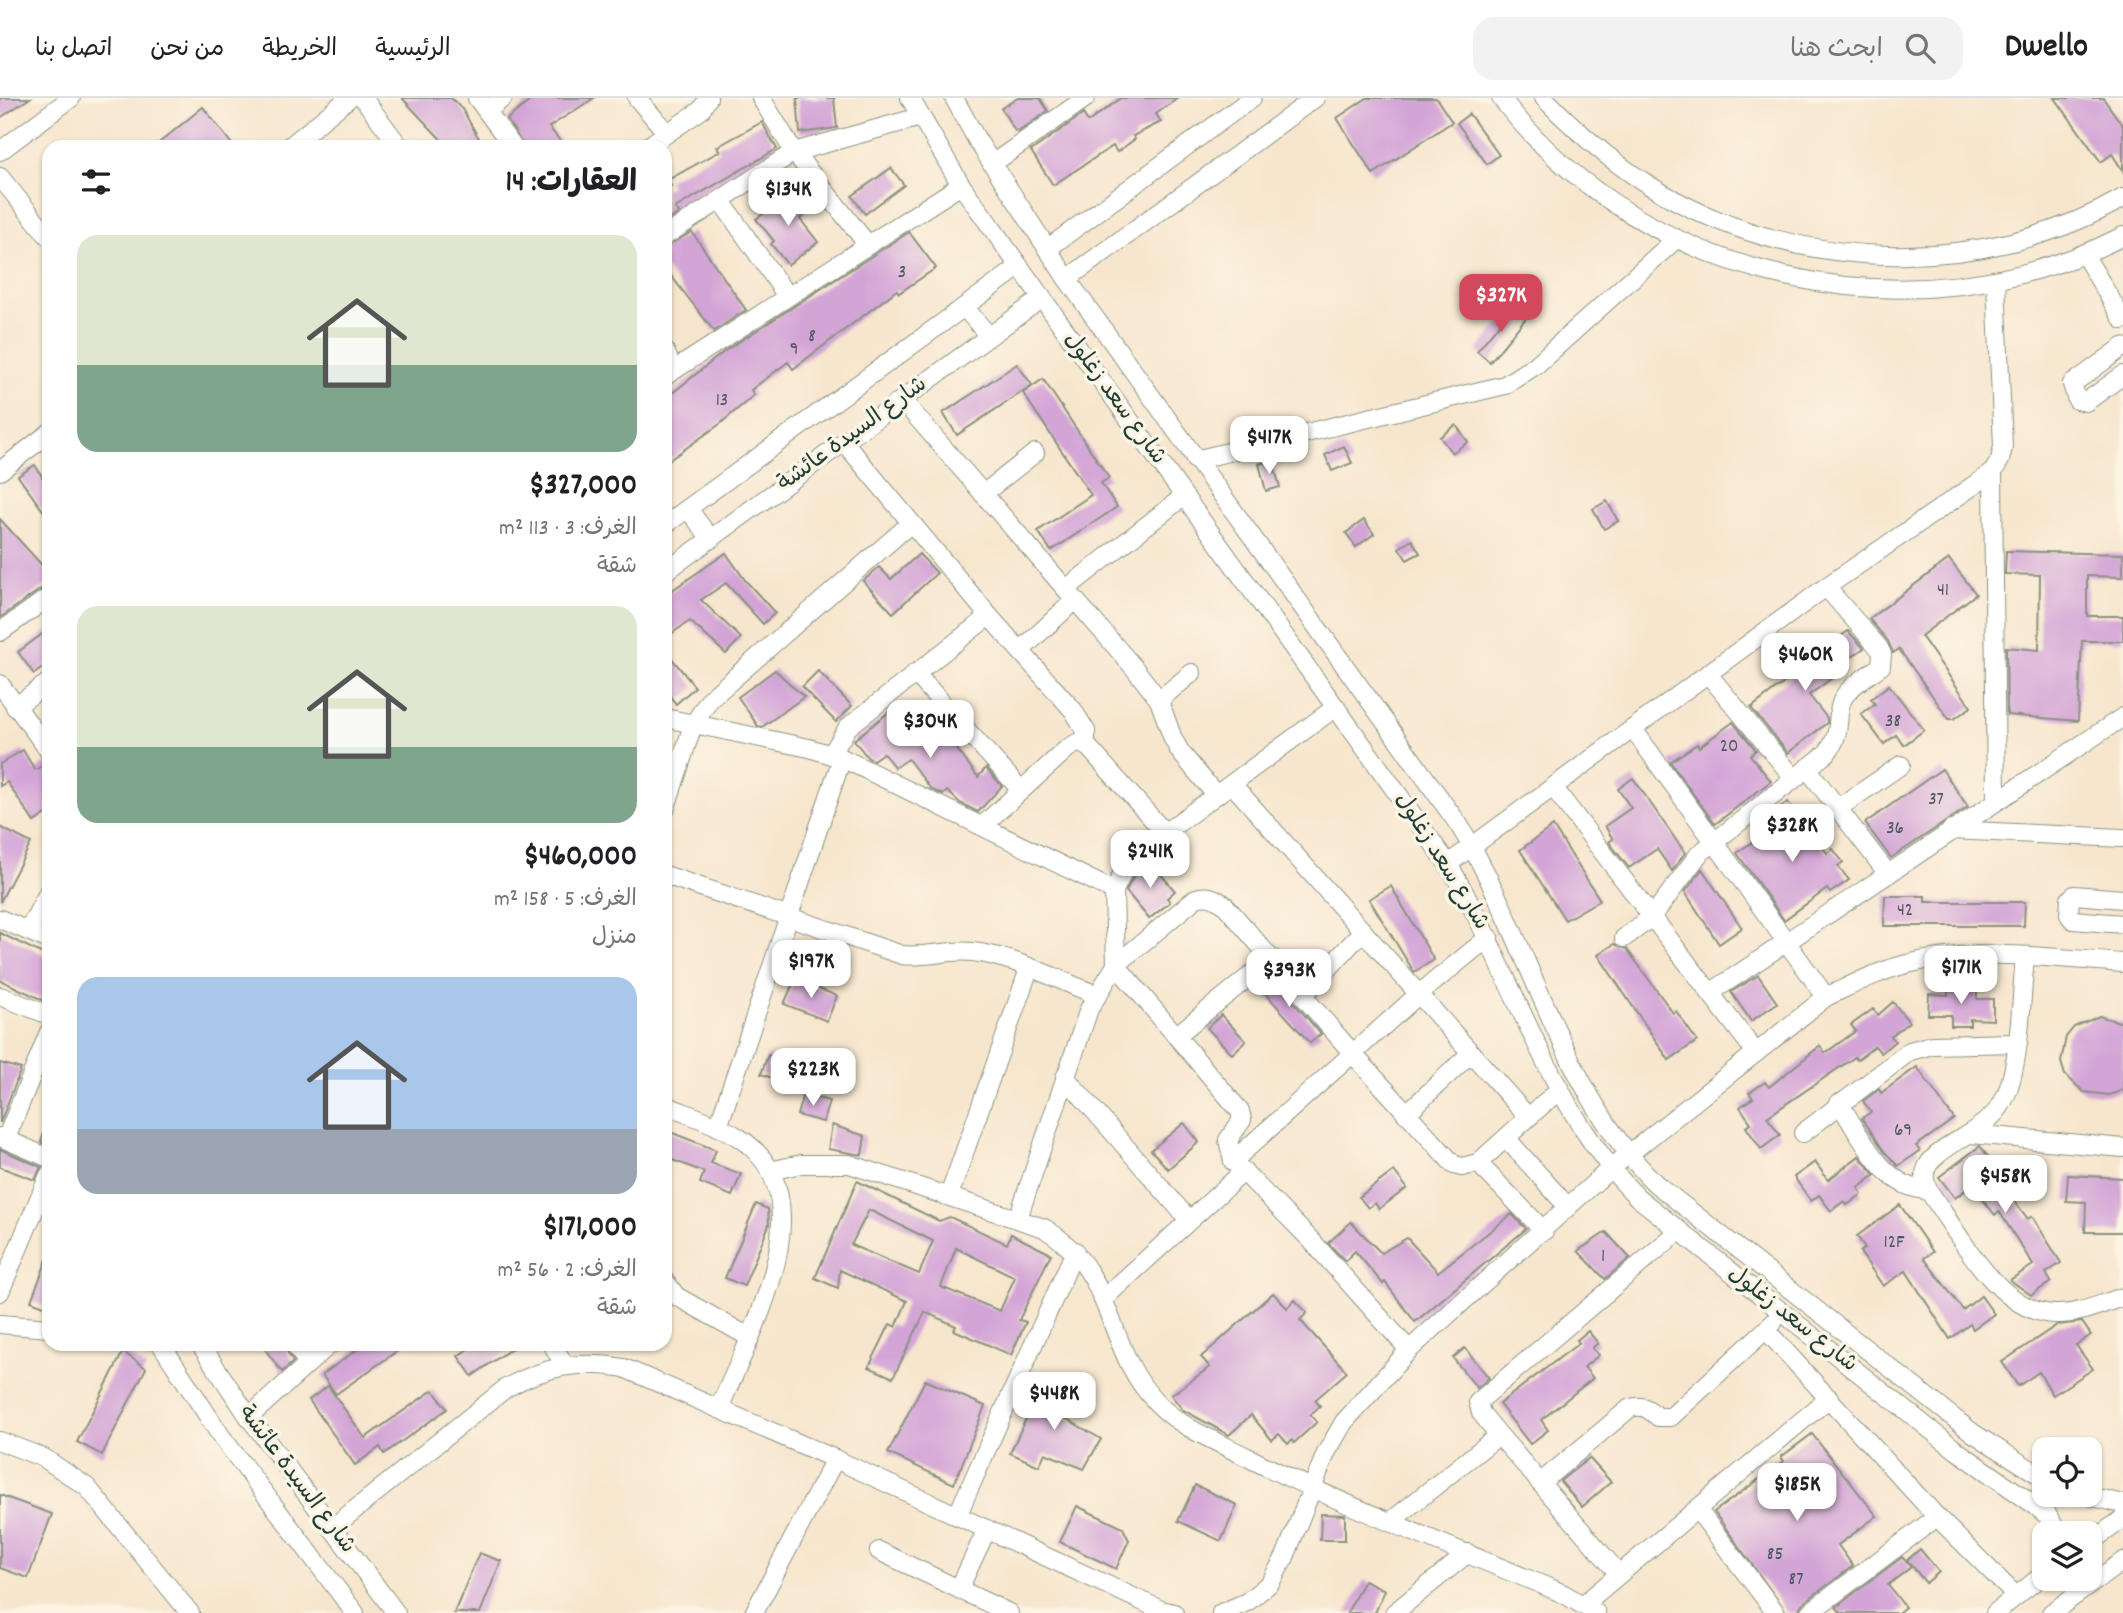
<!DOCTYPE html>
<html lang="ar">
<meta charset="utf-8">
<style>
body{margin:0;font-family:Dekko,"Playpen Sans Arabic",sans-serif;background:#f2f2f2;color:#202124;direction:rtl;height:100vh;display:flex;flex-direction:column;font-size:26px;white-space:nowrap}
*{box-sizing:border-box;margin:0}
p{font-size:23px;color:#757577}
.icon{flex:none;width:38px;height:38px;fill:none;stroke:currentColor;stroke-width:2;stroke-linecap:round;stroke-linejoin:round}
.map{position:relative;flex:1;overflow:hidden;direction:ltr}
.panel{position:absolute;left:42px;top:42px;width:630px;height:1211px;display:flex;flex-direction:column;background:#fff;border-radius:21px;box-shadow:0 2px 5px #0004;direction:rtl}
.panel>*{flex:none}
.buttons{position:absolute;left:2032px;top:1339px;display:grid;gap:14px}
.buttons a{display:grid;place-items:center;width:70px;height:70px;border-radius:14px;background:#fff;box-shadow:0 2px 5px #0004;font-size:35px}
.price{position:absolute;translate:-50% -60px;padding:0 16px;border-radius:14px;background:#fff;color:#222;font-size:23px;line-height:46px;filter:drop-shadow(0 2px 4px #0008)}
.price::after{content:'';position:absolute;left:50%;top:42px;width:21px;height:16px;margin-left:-10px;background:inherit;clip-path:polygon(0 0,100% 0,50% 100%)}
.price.active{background:#d1495b;color:#fff}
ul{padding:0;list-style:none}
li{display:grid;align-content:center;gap:14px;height:371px;padding:0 35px}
li span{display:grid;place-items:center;height:217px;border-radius:21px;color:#555}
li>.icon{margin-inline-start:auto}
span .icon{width:126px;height:126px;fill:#fffc;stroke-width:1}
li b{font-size:30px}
h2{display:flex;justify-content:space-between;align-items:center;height:84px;padding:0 35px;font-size:30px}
header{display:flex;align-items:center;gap:42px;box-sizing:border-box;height:98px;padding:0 35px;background:#fff;border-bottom:2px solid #e0e0e0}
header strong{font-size:33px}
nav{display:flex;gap:38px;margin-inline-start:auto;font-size:24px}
.search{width:490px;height:63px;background:#f2f2f2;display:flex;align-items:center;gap:18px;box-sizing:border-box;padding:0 24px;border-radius:21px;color:#757577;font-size:26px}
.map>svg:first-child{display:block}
</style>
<header>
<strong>Dwello</strong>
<div class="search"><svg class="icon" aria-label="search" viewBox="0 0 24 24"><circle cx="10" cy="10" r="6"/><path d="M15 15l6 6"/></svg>ابحث هنا</div>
<nav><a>الرئيسية</a><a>الخريطة</a><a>من نحن</a><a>اتصل بنا</a></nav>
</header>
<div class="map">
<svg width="2123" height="1515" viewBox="0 0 2123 1515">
<rect width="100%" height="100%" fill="#fcf5e5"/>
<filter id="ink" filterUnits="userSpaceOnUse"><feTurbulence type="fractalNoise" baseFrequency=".0143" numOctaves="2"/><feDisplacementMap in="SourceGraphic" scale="14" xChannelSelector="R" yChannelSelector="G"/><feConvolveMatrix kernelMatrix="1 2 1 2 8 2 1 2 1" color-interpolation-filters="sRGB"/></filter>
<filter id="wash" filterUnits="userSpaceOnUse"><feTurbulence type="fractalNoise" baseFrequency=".00686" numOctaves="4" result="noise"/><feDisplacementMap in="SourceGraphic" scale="28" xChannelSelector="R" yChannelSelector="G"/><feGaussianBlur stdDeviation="1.57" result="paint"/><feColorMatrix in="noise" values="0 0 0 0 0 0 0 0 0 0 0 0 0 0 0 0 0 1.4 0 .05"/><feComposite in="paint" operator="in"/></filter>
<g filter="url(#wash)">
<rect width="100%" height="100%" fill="#f7e6ce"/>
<g id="blocks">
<g fill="#d3a5d7" fill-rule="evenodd">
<path d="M0 0H30L0 20Z"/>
<path d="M402 0H451L462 11 484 49H448Z"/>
<path d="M534 0H594L549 29 565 49H524L507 21Z"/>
<path d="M797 0H834L837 30 800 35Z"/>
<path d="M1018 0H1040L1048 13 1018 34 1015 33 1001 10Z"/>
<path d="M1121 0H1178L1156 16 1161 24 1133 38 1135 41 1117 54 1113 48 1053 87 1031 53 1083 16 1088 24Z"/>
<path d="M1367 0H1436L1452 24 1373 76 1337 20Z"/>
<path d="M2055 0H2103L2123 28V73L2112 56 2101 64Z"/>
<path d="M203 9 234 49H154Z"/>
<path d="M1469 16 1499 57 1487 66 1457 25Z"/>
<path d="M762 24 777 51 675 110 679 115 665 124V91L671 88 668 82 720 53 717 49Z"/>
<path d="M891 70 904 87 865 116 852 98Z"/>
<path d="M797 93 807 115 800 121 818 144 788 167 771 146 774 143 756 121Z"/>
<path d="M692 134 746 212 714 233 665 170V149Z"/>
<path d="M909 134 936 170 899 195 897 192 793 271 788 264 751 292 754 297 720 326 665 365V301L726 252Z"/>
<path d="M1513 209 1526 220 1490 264 1477 253Z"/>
<path d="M1017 266 1032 287 957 337 943 315Z"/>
<path d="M1043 281 1109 380 1101 385 1117 409 1051 453 1038 433 1091 397 1023 295Z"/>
<path d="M1456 327 1468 344 1452 355 1440 339Z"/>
<path d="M1344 348 1352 365 1332 373 1325 357Z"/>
<path d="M1272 362 1280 389 1266 393 1259 366Z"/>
<path d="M35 367 43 380 49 376V421L18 378Z"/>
<path d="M1607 403 1618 423 1604 431 1593 411Z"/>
<path d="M0 421 49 475V485L0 520Z"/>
<path d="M1364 422 1374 436 1356 449 1346 435Z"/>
<path d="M1412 442 1420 455 1407 462 1399 450Z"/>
<path d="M2006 453 2123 456V479L2087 478V518H2123V543H2082L2078 623 2007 617 2006 549 2039 552 2040 477 2005 476Z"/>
<path d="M726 455 745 482 775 515 763 526 726 485 701 502 741 540 726 556 690 523 665 540V497Z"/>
<path d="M919 456 937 475 893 515 863 483 879 469 891 481Z"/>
<path d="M1949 461 1976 496 1921 538 1971 609 1954 621H1949L1899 551 1893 555 1888 543 1869 521Z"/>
<path d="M49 531V565L34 576 18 554Z"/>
<path d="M1848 533 1864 550 1836 570 1839 575 1809 597 1827 620V625L1788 655 1751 610 1794 577 1791 573 1806 563 1802 557 1825 540 1830 546Z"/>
<path d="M665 552 695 589 676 606 665 592Z"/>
<path d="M775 572 804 599 762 629 758 628 738 599Z"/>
<path d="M818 573 852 608 836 624 802 589Z"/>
<path d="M1889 587 1924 632 1904 647 1896 637 1884 646 1861 616 1875 606 1871 601Z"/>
<path d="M889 614 902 631 917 620 927 634 938 626 978 679 986 670 1002 688 978 714 960 705 947 693 943 697 931 691 908 661 895 670 883 655 873 662 868 660 854 642Z"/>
<path d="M1733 624 1756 652 1750 657 1771 683 1715 726 1670 664 1697 646 1699 649Z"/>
<path d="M23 652 35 672 49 664V714L34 724 7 684 0 688V666Z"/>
<path d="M1942 671 1968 709 1891 760 1865 725Z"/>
<path d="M1633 680 1685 755 1672 773 1657 751 1629 770 1609 744 1613 741 1605 728 1631 710 1618 691Z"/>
<path d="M1788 704 1827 755 1833 751 1843 764 1838 768 1849 782 1830 795 1827 791 1784 822 1737 755 1781 723 1774 714Z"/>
<path d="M1553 728 1600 802 1565 822 1520 752Z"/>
<path d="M0 729 31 745 0 804Z"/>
<path d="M1149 762 1175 793 1167 800 1170 804 1149 821 1126 793 1137 772Z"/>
<path d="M1702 771 1742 830 1719 846 1685 794Z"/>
<path d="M1391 788 1434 862 1414 874 1369 801Z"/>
<path d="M1885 798H1925V804H2025L2024 828H1884Z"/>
<path d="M0 835 49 859V905L0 882Z"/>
<path d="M1614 846 1627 851 1673 915 1676 913 1697 943 1669 962 1598 857Z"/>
<path d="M1270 877 1321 936 1310 945 1258 887Z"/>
<path d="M1758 877 1777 905 1751 923 1731 894Z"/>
<path d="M795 881 837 898 827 923 784 906Z"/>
<path d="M1948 890 1977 891V901H1993V922L1970 921V928H1951V917H1928L1929 896 1948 897Z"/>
<path d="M1893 904 1909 924 1891 938 1895 943 1881 955 1875 948 1857 962 1855 959 1767 1019 1780 1037 1761 1051 1746 1029 1751 1025 1740 1009 1753 1000 1749 995 1765 984 1769 989 1820 948 1825 955 1856 933 1851 927 1873 911 1878 917Z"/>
<path d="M1221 917 1246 943 1232 956 1207 930Z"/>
<path d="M2099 918 2123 925V992L2109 997 2084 994 2065 977 2061 964 2066 939 2074 929Z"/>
<path d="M768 957 804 971 797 989 761 976Z"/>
<path d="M0 965 21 971 0 1025Z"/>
<path d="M1917 969 1954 1021 1916 1048 1920 1053 1898 1068 1884 1053 1862 1020 1871 1014 1863 1003 1879 991 1881 995Z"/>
<path d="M803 996 829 1003 823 1024 797 1017Z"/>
<path d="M1184 1025 1199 1044 1168 1071 1151 1052Z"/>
<path d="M832 1027 865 1038 862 1057 828 1051Z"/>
<path d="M46 1029 49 1030V1048L41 1044Z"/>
<path d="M665 1032 716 1052 711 1065 741 1076 732 1098 700 1085 704 1074 665 1059Z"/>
<path d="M1980 1048 2009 1086 2004 1089 2028 1121 2032 1118 2061 1165 2046 1175 2051 1184 2031 1197 2010 1182 2033 1167 1999 1113 1995 1117 1972 1087 1955 1100 1939 1079Z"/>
<path d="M0 1051 41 1069 35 1082 0 1069Z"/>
<path d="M1859 1058 1875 1077 1858 1090 1862 1096 1847 1107 1844 1103 1831 1113 1819 1097 1811 1103 1794 1079 1815 1064 1828 1082Z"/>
<path d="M1394 1073 1407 1090 1379 1111 1375 1105 1368 1110 1359 1099Z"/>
<path d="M2068 1077 2123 1080V1134H2085L2086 1104 2066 1103Z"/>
<path d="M857 1083 939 1123 950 1119 1007 1146 1011 1136 1051 1156 1019 1222 1026 1224 1011 1257 954 1232 956 1228 925 1214 893 1280 869 1269 890 1226 896 1229 907 1203 840 1172 838 1190 815 1180ZM869 1112 933 1143 919 1176 851 1147ZM956 1150 1015 1179 1000 1213 941 1189Z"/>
<path d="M756 1106 768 1111 769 1127 744 1188 725 1180Z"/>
<path d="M1900 1107 1933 1154 1924 1160 1963 1212 1981 1198 1994 1216 1973 1231 1970 1226 1950 1241 1906 1173 1883 1188 1860 1154 1865 1150 1857 1138Z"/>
<path d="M1512 1116 1526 1131 1415 1224 1385 1184 1383 1186 1355 1153 1345 1163 1328 1145 1351 1124 1381 1155 1407 1140 1438 1174Z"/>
<path d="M1606 1134 1630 1160 1605 1181 1578 1153Z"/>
<path d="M48 1159 49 1160V1210L31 1203Z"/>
<path d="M1273 1195 1287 1210 1295 1202 1307 1215 1300 1222 1347 1274 1315 1302 1320 1308 1310 1317 1317 1324 1294 1345 1292 1342 1288 1346 1279 1336 1272 1342 1251 1317 1229 1337 1183 1312 1171 1297 1210 1269 1201 1259Z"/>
<path d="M2082 1224 2091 1237 2076 1247 2093 1271 2053 1297 2039 1274 2018 1288 2002 1264 2057 1227Z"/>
<path d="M1588 1233 1598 1245 1592 1250 1599 1257 1584 1269 1593 1280 1541 1322 1548 1332 1530 1346 1499 1306 1579 1245 1577 1242Z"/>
<path d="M261 1246H283L293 1264 282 1274Z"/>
<path d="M365 1246H407L336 1296 322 1277Z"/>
<path d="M475 1246H518L472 1278 458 1258Z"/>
<path d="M1465 1250 1489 1280 1477 1290 1453 1260Z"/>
<path d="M123 1254 146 1270 102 1357 77 1344Z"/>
<path d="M925 1282 985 1308 954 1386 888 1355Z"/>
<path d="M1043 1284 1072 1297 1062 1318 1101 1341 1084 1371 1045 1355 1039 1368 1010 1355Z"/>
<path d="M328 1288 365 1340 433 1292 447 1311 384 1356 380 1349 355 1367 309 1302Z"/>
<path d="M1812 1336 1877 1418 1838 1447 1853 1468 1802 1506 1797 1515H1787L1714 1414 1784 1363 1781 1359Z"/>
<path d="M1589 1360 1611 1384 1582 1409 1560 1383Z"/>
<path d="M1195 1387 1237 1407 1221 1443 1178 1423Z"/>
<path d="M0 1397 52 1416 28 1480 0 1470Z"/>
<path d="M1077 1408 1123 1430 1129 1442 1116 1471 1060 1444Z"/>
<path d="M1321 1416 1345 1417V1442H1320Z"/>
<path d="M1920 1451 1939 1474 1926 1485 1907 1462Z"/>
<path d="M479 1455 501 1463 480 1515H454Z"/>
<path d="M1902 1459 1911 1469 1888 1487 1905 1509 1898 1515H1841L1836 1509Z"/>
<path d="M1364 1482 1385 1492 1375 1515H1347Z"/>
</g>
</g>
</g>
<g filter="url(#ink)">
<use href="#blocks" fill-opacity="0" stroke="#8b9281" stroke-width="2"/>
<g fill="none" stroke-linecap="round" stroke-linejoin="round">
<defs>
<g id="minor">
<path d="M363 0 400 49"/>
<path d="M477 0 513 49"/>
<path d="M637 0 667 35"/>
<path d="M761 0 794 54 868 147"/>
<path d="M910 0 961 87 1448 766C1513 874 1548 1010 1637 1099L1956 1352 2036 1408 2048 1418 2058 1435"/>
<path d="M954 0 977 42 1067 181 1459 727C1529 840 1561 994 1656 1086L1973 1335 2044 1380"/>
<path d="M1501 0C1643 186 1916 244 2123 138"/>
<path d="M1544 0C1580 37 1619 71 1664 96 1801 175 1986 179 2123 100"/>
<path d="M487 13 503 0"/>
<path d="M289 49 349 0"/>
<path d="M647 49 701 12 708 0"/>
<path d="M0 53 71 0"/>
<path d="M992 66 1086 0"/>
<path d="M0 79 49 139"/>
<path d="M721 103 787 198"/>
<path d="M665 138 794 54 920 19"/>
<path d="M1047 151 1252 0"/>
<path d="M2084 156 2123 222"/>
<path d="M1067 181 1315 0"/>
<path d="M964 209 989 238"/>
<path d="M2123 249 2072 286 2077 302 2086 304 2123 277"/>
<path d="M665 253 673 272"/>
<path d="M665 278 961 87"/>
<path d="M902 302 1135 571 1159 602 1173 641 1181 655 1216 697"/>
<path d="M844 344 989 518 1073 612 1086 633V647"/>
<path d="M1195 362 1505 287 1536 267 1676 141"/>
<path d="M0 373 49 335"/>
<path d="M1993 374 1996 701"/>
<path d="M983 396 1035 355"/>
<path d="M688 411 711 441"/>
<path d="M665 427 1019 169"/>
<path d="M665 474 1042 200"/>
<path d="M1066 491 1184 398"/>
<path d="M0 534 49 499"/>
<path d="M1021 552 1075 502"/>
<path d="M915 575 1021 692"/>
<path d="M1708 576 1794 680"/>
<path d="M0 586 49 653"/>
<path d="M1159 602 1192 575"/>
<path d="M15 609 49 584"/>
<path d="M1336 609 1129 761 1114 793 1116 867 1240 1013 1242 1022 1228 1042 1233 1063 1310 1141 1409 1252"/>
<path d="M665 620 809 650 842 660 1114 793"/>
<path d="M1633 631 1826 899"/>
<path d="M831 657 848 629 989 518"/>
<path d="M1807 670 1888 776"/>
<path d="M1232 686 1528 1019"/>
<path d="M1553 689 1756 955"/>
<path d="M1837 711 1901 667"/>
<path d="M665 712 693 627 710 601 911 425"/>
<path d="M982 728 1068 650 1079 644 1089 650 1165 735"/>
<path d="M1951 732 2123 740"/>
<path d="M1448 766 1826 489 1993 374 2000 362 2003 349 1996 183"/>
<path d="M665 777 902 857C926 860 949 851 973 854 1015 859 1058 882 1097 897"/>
<path d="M2123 801 2074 797 2070 801 2069 817 2073 822 2123 826"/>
<path d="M0 821 49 842"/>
<path d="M28 833 49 793"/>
<path d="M1624 840 1652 819 1699 756 1827 655C1845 632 1833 615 1845 597 1854 585 1870 576 1881 568L1882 556 1879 550 1826 489"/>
<path d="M2025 858C2021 897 2021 980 1999 1010 1983 1033 1938 1049 1928 1067 1923 1076 1925 1083 1928 1092 1958 1134 1998 1215 2055 1216 2078 1217 2101 1206 2123 1199"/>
<path d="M1710 895 2123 619"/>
<path d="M1304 897 1363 833"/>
<path d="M0 898 49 917"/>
<path d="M1177 937 1272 860"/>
<path d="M1065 979 1189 1122"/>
<path d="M1839 1005C1862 1039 1882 1090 1928 1092"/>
<path d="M665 1007C689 1017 716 1025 738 1039 831 1098 749 1237 719 1311"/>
<path d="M1406 1016 1471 955"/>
<path d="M718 1029 842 660"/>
<path d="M1803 1035 1910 953 1932 947 2016 945"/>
<path d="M1971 1036 2123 1050"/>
<path d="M0 1039 49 1060"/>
<path d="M1506 1040 1568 1109"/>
<path d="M6 1041 49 934"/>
<path d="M1233 1063 1419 896 1489 839"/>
<path d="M1478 1065 1560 991"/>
<path d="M770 1073 801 1066H849L1044 1130C1119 1176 1103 1250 1157 1305 1181 1330 1216 1343 1247 1359 1350 1411 1458 1451 1564 1496L1596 1515"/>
<path d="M949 1098 1029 871"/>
<path d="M1018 1120 1089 911 1116 867 1196 800C1208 796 1214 800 1224 806L1354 957 1454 1067 1462 1069 1478 1065 1544 1133"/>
<path d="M665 1183 676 1198 749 1239"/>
<path d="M0 1194 49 1077"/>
<path d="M1103 1201 1244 1073"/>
<path d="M0 1226 49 1230"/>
<path d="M1766 1232 1937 1419 2016 1498"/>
<path d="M161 1246 221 1338 355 1515"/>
<path d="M200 1246 249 1319 396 1515"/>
<path d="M294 1246 308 1265"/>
<path d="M552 1246 564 1266"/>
<path d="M249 1319 330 1246"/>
<path d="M0 1343 44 1360 87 1389 190 1515"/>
<path d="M1540 1385 1630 1310C1643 1306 1648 1311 1658 1319H1671L1773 1225"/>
<path d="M2080 1396 2123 1406"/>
<path d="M1697 1411 1776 1515"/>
<path d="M957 1418 1075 1153"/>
<path d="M1390 1424 1499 1337"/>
<path d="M332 1430 506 1290C546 1268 579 1262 624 1270L835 1361 1161 1512 1174 1515"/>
<path d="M2090 1444 2123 1421"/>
<path d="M879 1453 1009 1515"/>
<path d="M1619 1476 1499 1337 1481 1315 1478 1304 1679 1133"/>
<path d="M959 1491 987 1431"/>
<path d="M1584 1506 1829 1300"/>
<path d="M754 1515 835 1361"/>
<path d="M1221 1515 1247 1504 1270 1485 1285 1459 1326 1355 1344 1324 1409 1252 1610 1071 1826 899C1852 887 1878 873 1907 866 1977 849 2052 860 2123 865"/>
<path d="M1394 1515 1468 1455"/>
<path d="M1809 1515 1937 1419"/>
<path d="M1995 1515 2044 1476"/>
<path d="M2051 1515 2123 1463"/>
</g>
</defs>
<use href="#minor" stroke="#8b9281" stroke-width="20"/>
<use href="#minor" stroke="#fff" stroke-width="18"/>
</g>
</g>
<g text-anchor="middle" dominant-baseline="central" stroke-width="7" stroke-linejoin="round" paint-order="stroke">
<g font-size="19" fill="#4c575d">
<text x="902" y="175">3</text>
<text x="812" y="239">8</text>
<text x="794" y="252">9</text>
<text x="722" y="303">13</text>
<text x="1943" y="493">41</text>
<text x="1893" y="624">38</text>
<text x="1729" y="649">20</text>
<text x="1936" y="702">37</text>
<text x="1895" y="731">36</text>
<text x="1905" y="813">42</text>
<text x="1903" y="1033">69</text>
<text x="1894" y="1145">12F</text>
<text x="1603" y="1159">1</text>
<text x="1775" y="1457">85</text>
<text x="1796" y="1482">87</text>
</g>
<g font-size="23" fill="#1f3d34" stroke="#fcf5e5">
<text transform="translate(1114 301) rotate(54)">شارع سعد زغلول</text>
<text transform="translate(853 337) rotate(-36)">شارع السيدة عائشة</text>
<text transform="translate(1441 764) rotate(58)">شارع سعد زغلول</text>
<text transform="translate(1792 1222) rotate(38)">شارع سعد زغلول</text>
<text transform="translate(296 1382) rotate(53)">شارع السيدة عائشة</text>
</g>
</g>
</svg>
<div class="buttons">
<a><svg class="icon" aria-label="locate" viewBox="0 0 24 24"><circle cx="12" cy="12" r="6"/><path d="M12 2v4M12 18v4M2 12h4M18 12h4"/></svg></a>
<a><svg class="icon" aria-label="layers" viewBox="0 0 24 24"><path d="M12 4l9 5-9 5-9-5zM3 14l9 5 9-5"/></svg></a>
</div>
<b class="price" style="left:788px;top:130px">$134K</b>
<b class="price active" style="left:1501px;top:236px">$327K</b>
<b class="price" style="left:1269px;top:378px">$417K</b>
<b class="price" style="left:1805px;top:595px">$460K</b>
<b class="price" style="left:930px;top:662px">$304K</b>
<b class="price" style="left:1792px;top:766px">$328K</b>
<b class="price" style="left:1150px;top:792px">$241K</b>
<b class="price" style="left:811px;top:902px">$197K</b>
<b class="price" style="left:1961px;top:908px">$171K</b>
<b class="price" style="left:1289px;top:911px">$393K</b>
<b class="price" style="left:813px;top:1010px">$223K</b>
<b class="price" style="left:2005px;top:1117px">$458K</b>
<b class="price" style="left:1054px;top:1334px">$448K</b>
<b class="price" style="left:1797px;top:1425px">$185K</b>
<section class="panel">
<h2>العقارات: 14<svg class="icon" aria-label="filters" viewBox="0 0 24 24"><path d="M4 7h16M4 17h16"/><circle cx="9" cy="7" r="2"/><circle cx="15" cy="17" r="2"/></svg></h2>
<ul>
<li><span style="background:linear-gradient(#dfe7d0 60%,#7fa58c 0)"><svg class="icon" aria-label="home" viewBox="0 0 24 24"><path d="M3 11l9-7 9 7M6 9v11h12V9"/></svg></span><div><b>$327,000</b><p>الغرف: 3 · 113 m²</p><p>شقة</p></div></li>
<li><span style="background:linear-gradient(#dfe7d0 65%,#7fa58c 0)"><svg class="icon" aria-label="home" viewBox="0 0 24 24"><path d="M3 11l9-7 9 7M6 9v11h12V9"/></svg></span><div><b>$460,000</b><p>الغرف: 5 · 158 m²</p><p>منزل</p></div></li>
<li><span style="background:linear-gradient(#a9c7e8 70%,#9aa5b1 0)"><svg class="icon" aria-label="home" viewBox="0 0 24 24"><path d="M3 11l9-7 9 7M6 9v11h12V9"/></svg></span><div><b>$171,000</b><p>الغرف: 2 · 56 m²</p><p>شقة</p></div></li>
</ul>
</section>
</div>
